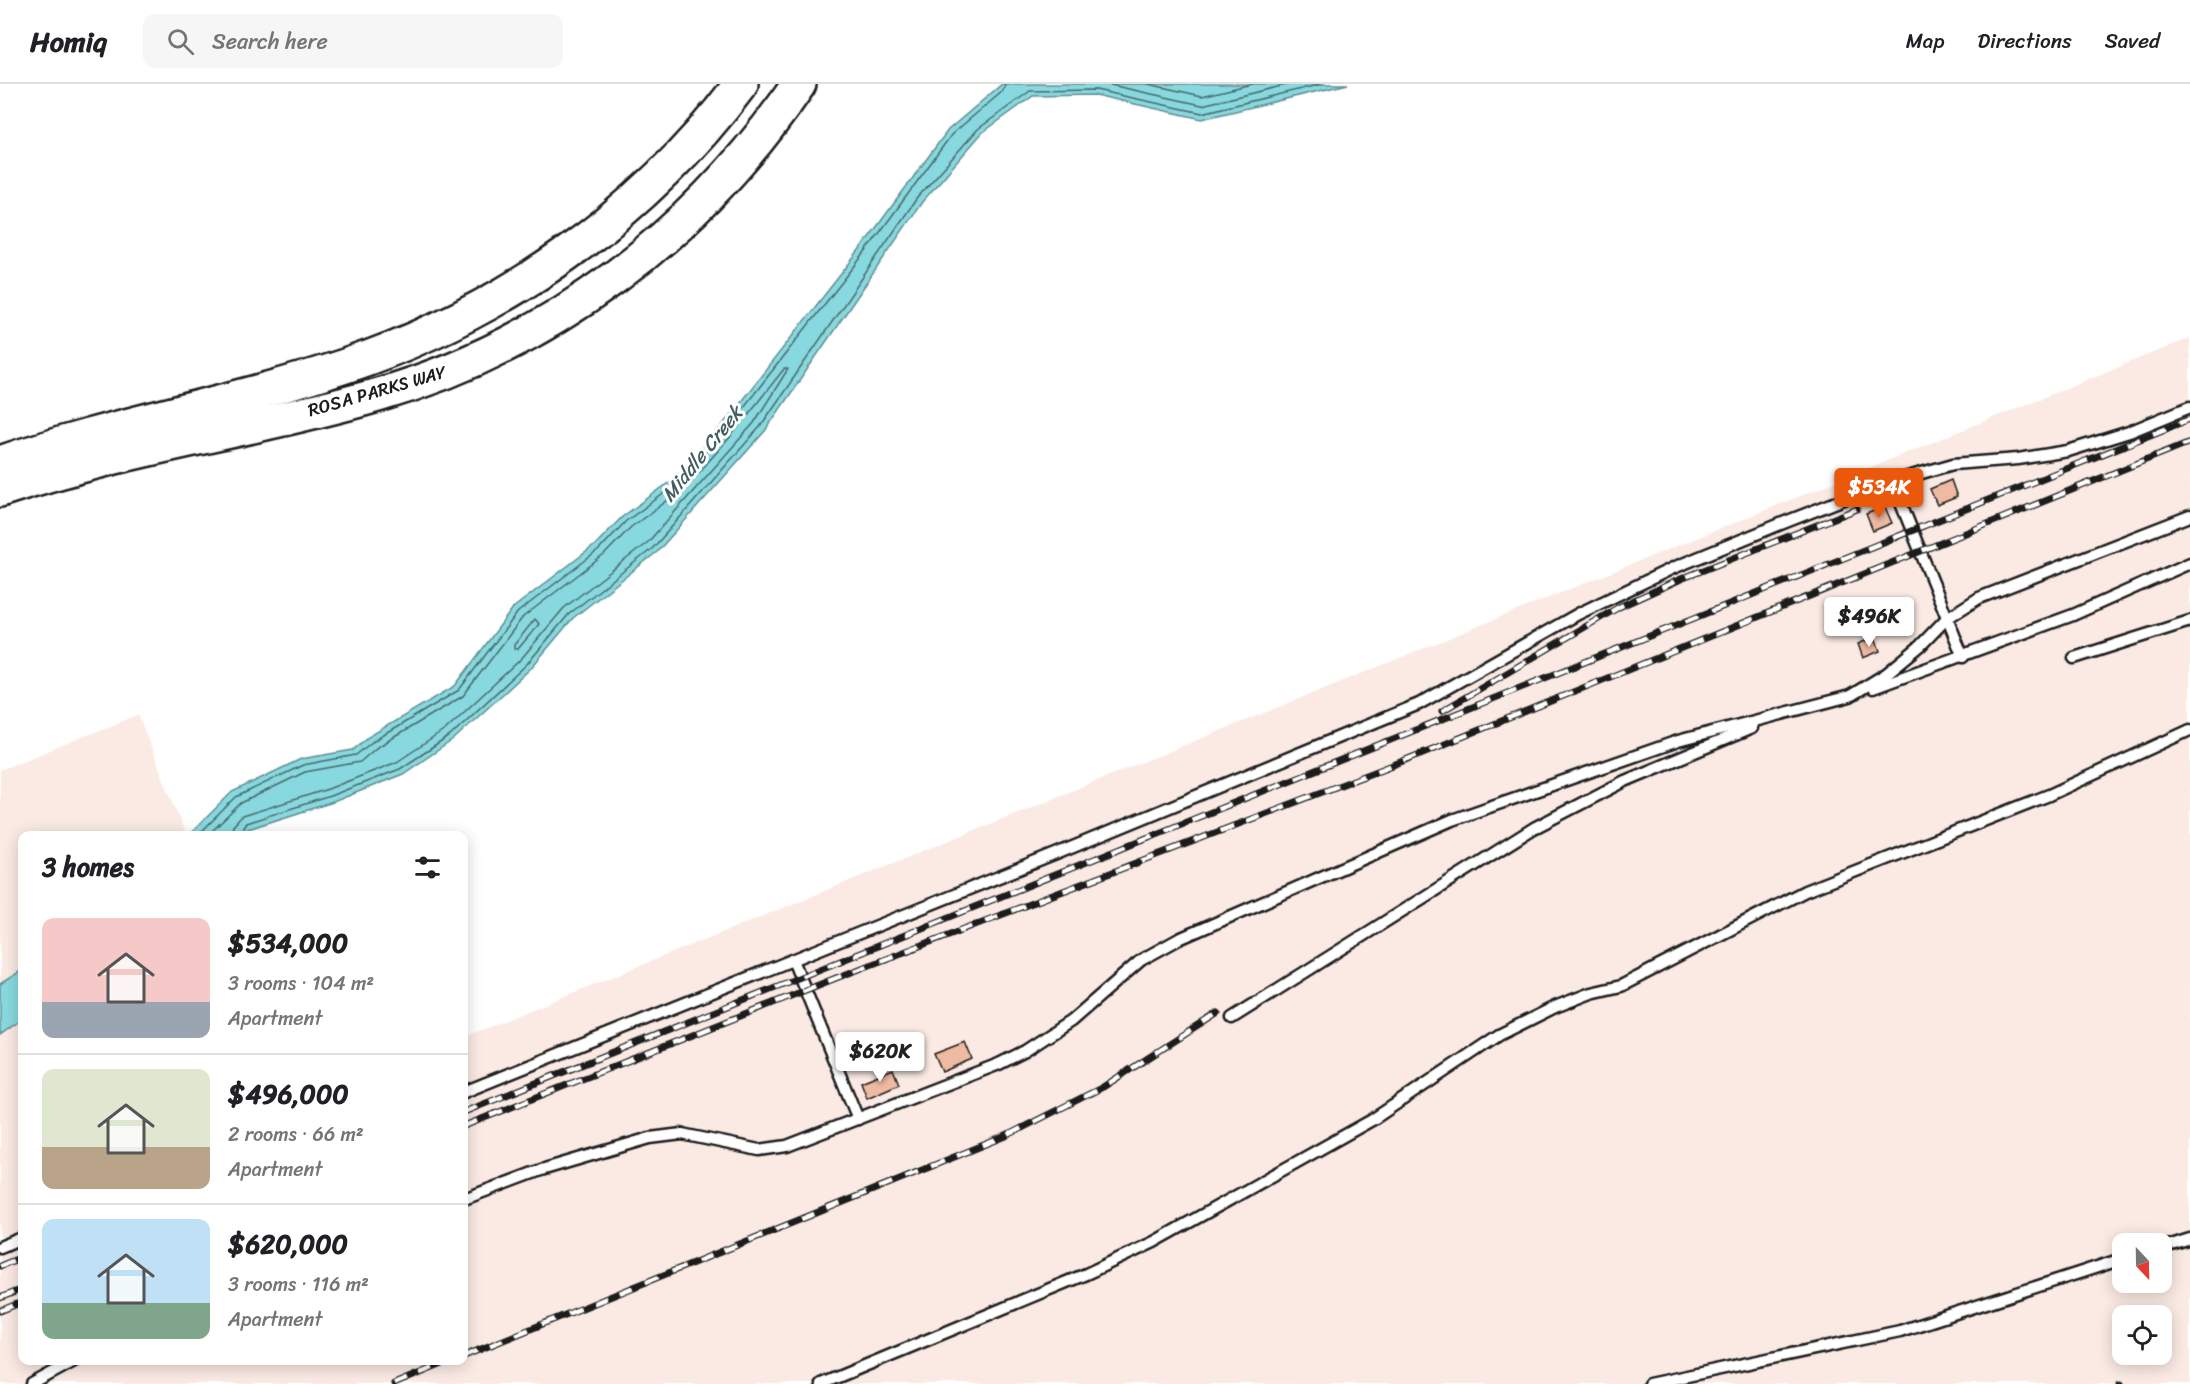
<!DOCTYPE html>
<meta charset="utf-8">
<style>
body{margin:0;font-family:Sriracha,sans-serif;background:#f6f6f6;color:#202124;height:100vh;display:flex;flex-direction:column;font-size:22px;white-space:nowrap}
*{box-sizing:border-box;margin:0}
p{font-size:20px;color:#757577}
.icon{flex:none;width:33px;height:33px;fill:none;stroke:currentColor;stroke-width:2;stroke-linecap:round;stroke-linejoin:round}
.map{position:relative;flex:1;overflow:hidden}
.sheet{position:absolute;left:18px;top:747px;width:450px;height:534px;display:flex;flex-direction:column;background:#fff;border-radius:12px;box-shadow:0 3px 15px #0003}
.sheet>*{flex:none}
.needle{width:39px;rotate:158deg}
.controls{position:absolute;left:2112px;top:1149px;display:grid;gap:12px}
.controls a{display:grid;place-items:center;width:60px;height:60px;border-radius:12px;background:#fff;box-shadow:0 3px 15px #0003;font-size:30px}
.price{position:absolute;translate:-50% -51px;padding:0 14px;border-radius:6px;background:#fff;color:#222;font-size:20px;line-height:39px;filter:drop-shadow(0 2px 3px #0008)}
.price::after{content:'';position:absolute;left:50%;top:36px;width:18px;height:14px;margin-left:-9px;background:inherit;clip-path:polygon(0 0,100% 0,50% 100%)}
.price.on{background:#ea580c;color:#fff}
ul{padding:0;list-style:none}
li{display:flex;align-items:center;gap:18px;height:150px;padding:0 24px}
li+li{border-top:2px solid #e0e0e0}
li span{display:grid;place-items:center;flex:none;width:168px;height:120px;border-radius:12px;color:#555}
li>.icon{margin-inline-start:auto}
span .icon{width:72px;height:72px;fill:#fffc;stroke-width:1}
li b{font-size:26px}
h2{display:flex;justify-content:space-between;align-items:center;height:72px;padding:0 24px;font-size:26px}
header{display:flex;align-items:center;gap:36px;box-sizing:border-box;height:84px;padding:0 30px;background:#fff;border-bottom:2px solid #e0e0e0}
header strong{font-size:28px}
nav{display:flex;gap:33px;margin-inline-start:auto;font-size:21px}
.search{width:420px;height:54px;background:#f6f6f6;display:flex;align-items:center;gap:15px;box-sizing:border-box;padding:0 21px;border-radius:12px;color:#757577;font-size:22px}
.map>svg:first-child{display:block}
</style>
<header>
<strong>Homiq</strong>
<div class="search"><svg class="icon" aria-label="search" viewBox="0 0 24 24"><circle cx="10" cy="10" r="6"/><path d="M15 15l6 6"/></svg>Search here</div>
<nav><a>Map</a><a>Directions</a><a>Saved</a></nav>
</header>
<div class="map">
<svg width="2190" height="1300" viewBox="0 0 2190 1300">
<rect width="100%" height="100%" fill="#fff"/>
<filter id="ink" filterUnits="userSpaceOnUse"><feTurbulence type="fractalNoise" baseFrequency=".0167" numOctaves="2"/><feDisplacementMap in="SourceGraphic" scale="12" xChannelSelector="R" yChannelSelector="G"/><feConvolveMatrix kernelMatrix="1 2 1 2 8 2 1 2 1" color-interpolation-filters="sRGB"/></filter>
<g filter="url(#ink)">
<path fill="#faeae3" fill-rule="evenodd" d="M2190 254V1300H0V686L138 631 186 751 22 752V1276H464V953ZM2122 1160H2162V1198H2122ZM2122 1232H2162V1270H2122Z"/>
<g fill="#88d9df" stroke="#5d8d91" stroke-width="1.5">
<path d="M1002 0H1348L1202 35 1095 11 1033 12 982 49 922 118 765 347 657 468 573 534 531 584 453 656 403 690 333 718 248 745 243 751H189L232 708 301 675 353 666 368 653 455 602 513 524 595 461 622 433 675 394 721 343 859 167 948 46Z"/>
<path d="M22 886V935L0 951V900Z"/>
</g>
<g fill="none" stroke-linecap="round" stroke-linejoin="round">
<g stroke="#47686a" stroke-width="1.5">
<path d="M1106 0 1202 21 1290 0"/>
<path d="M1148 0 1202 12 1252 0"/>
<path d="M535 535 539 540 518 565H514V561Z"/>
<path d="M197 752 236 713 303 681 356 671 372 658 459 606 518 528 599 466 626 437 680 398 725 347 864 170 952 50 1003 7 1005 0"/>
<path d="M207 752 241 719 305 688 360 678 376 664 463 612 523 533 604 471 631 443 685 404 731 352 784 285H788L754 339 648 458 564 524 521 575 445 646 397 678 328 705 242 732 233 742 231 752"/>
<path d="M238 752 246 739 330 712 400 685 450 652 527 580 569 530 653 464 760 343 917 114 978 45 1030 7 1096 6 1202 29 1322 0"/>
</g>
</g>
<g fill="#efbaa2" stroke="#1c1c1c" stroke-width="1.5">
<path d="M1951 396 1957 413 1937 421 1930 405Z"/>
<path d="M1885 423 1892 439 1873 447 1866 430Z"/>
<path d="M1875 553 1880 567 1863 574 1858 560Z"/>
<path d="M965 958 972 975 942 988 934 970Z"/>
<path d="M893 985 899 1000 867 1014 861 998Z"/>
</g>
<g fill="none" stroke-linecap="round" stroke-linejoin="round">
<defs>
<g id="lane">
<path d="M1892 397 1963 573"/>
<path d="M2074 574 2190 537"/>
<path d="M1873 604 2073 531 2190 479"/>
<path d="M793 876 858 1035"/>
<path d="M1232 934 1534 744 1625 697 1752 644"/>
<path d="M464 1008 1056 770 1419 620 1578 530 1673 484 1788 437 1880 401 1953 380 2018 375 2068 367 2129 348 2190 323"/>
<path d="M464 1115 541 1086 650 1054 682 1050 759 1066 787 1062 999 980 1025 967 1071 937 1141 876 1179 855 1452 736 1678 657 1850 612 1886 590 1920 562 1947 534 1979 514 2190 432"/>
<path d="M0 1163 22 1154"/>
<path d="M2162 1164 2190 1155"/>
<path d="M32 1300 76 1276"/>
<path d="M821 1300 1086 1190 1154 1158 1372 1036 1499 951 1555 923 1591 909 1621 902 1805 807 2049 711 2190 646"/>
<path d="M1649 1300 1900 1247 2122 1175"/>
</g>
<g id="highway">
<path d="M0 379C113 340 231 320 345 282 501 230 642 133 741 0"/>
<path d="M0 406C123 364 253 347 378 311 551 261 698 149 799 0"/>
</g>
</defs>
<use href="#lane" stroke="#1c1c1c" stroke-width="15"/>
<use href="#highway" stroke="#1c1c1c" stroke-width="38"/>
<use href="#lane" stroke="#fff" stroke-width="10"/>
<use href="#highway" stroke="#fff" stroke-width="33"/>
<defs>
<g id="rail">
<path d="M1442 627 1619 523 1681 495 1857 425"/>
<path d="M464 1028 2190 335"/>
<path d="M464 1042 836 894 1398 679 2190 358"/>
<path d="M0 1182 22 1173"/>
<path d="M0 1214 22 1205"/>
<path d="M0 1227 22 1218"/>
<path d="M464 1272 1006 1052 1103 1003 1218 929"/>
<path d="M394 1300 452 1276"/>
<path d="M2120 1300H2121"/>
</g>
</defs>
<use href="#rail" stroke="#1c1c1c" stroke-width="7"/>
<use href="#rail" stroke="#fff" stroke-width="4.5" stroke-dasharray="14" stroke-linecap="butt"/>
</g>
</g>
<g text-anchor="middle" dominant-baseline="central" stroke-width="6" stroke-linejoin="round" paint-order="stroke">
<g font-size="18" fill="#1c1c1c" stroke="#fff">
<text transform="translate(377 307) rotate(-16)">ROSA PARKS WAY</text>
</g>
<g font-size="20" font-style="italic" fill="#425e60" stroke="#fff">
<text transform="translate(702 370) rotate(-51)">Middle Creek</text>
</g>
</g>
</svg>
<div class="controls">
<a><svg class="needle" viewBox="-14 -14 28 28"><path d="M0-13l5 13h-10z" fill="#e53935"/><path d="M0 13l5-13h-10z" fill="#757577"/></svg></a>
<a><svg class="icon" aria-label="locate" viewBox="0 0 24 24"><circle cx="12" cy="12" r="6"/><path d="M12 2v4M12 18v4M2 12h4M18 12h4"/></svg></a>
</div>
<b class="price on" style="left:1879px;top:435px">$534K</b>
<b class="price" style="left:1869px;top:564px">$496K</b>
<b class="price" style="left:880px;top:999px">$620K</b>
<section class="sheet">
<h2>3 homes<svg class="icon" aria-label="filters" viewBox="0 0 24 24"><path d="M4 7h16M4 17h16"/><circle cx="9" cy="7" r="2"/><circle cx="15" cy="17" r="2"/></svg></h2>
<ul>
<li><span style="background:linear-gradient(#f6c9c9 70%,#9aa5b1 0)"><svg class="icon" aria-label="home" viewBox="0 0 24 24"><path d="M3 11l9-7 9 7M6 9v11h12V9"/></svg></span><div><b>$534,000</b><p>3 rooms · 104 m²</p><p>Apartment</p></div></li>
<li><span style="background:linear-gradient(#dfe7d0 65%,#b9a48a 0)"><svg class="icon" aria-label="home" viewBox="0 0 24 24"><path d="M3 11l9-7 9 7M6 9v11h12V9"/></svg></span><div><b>$496,000</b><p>2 rooms · 66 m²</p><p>Apartment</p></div></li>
<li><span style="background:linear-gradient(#bfe0f5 70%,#7fa58c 0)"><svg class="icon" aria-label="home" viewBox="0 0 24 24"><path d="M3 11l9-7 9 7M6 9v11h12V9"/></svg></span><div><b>$620,000</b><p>3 rooms · 116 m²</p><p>Apartment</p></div></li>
</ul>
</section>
</div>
